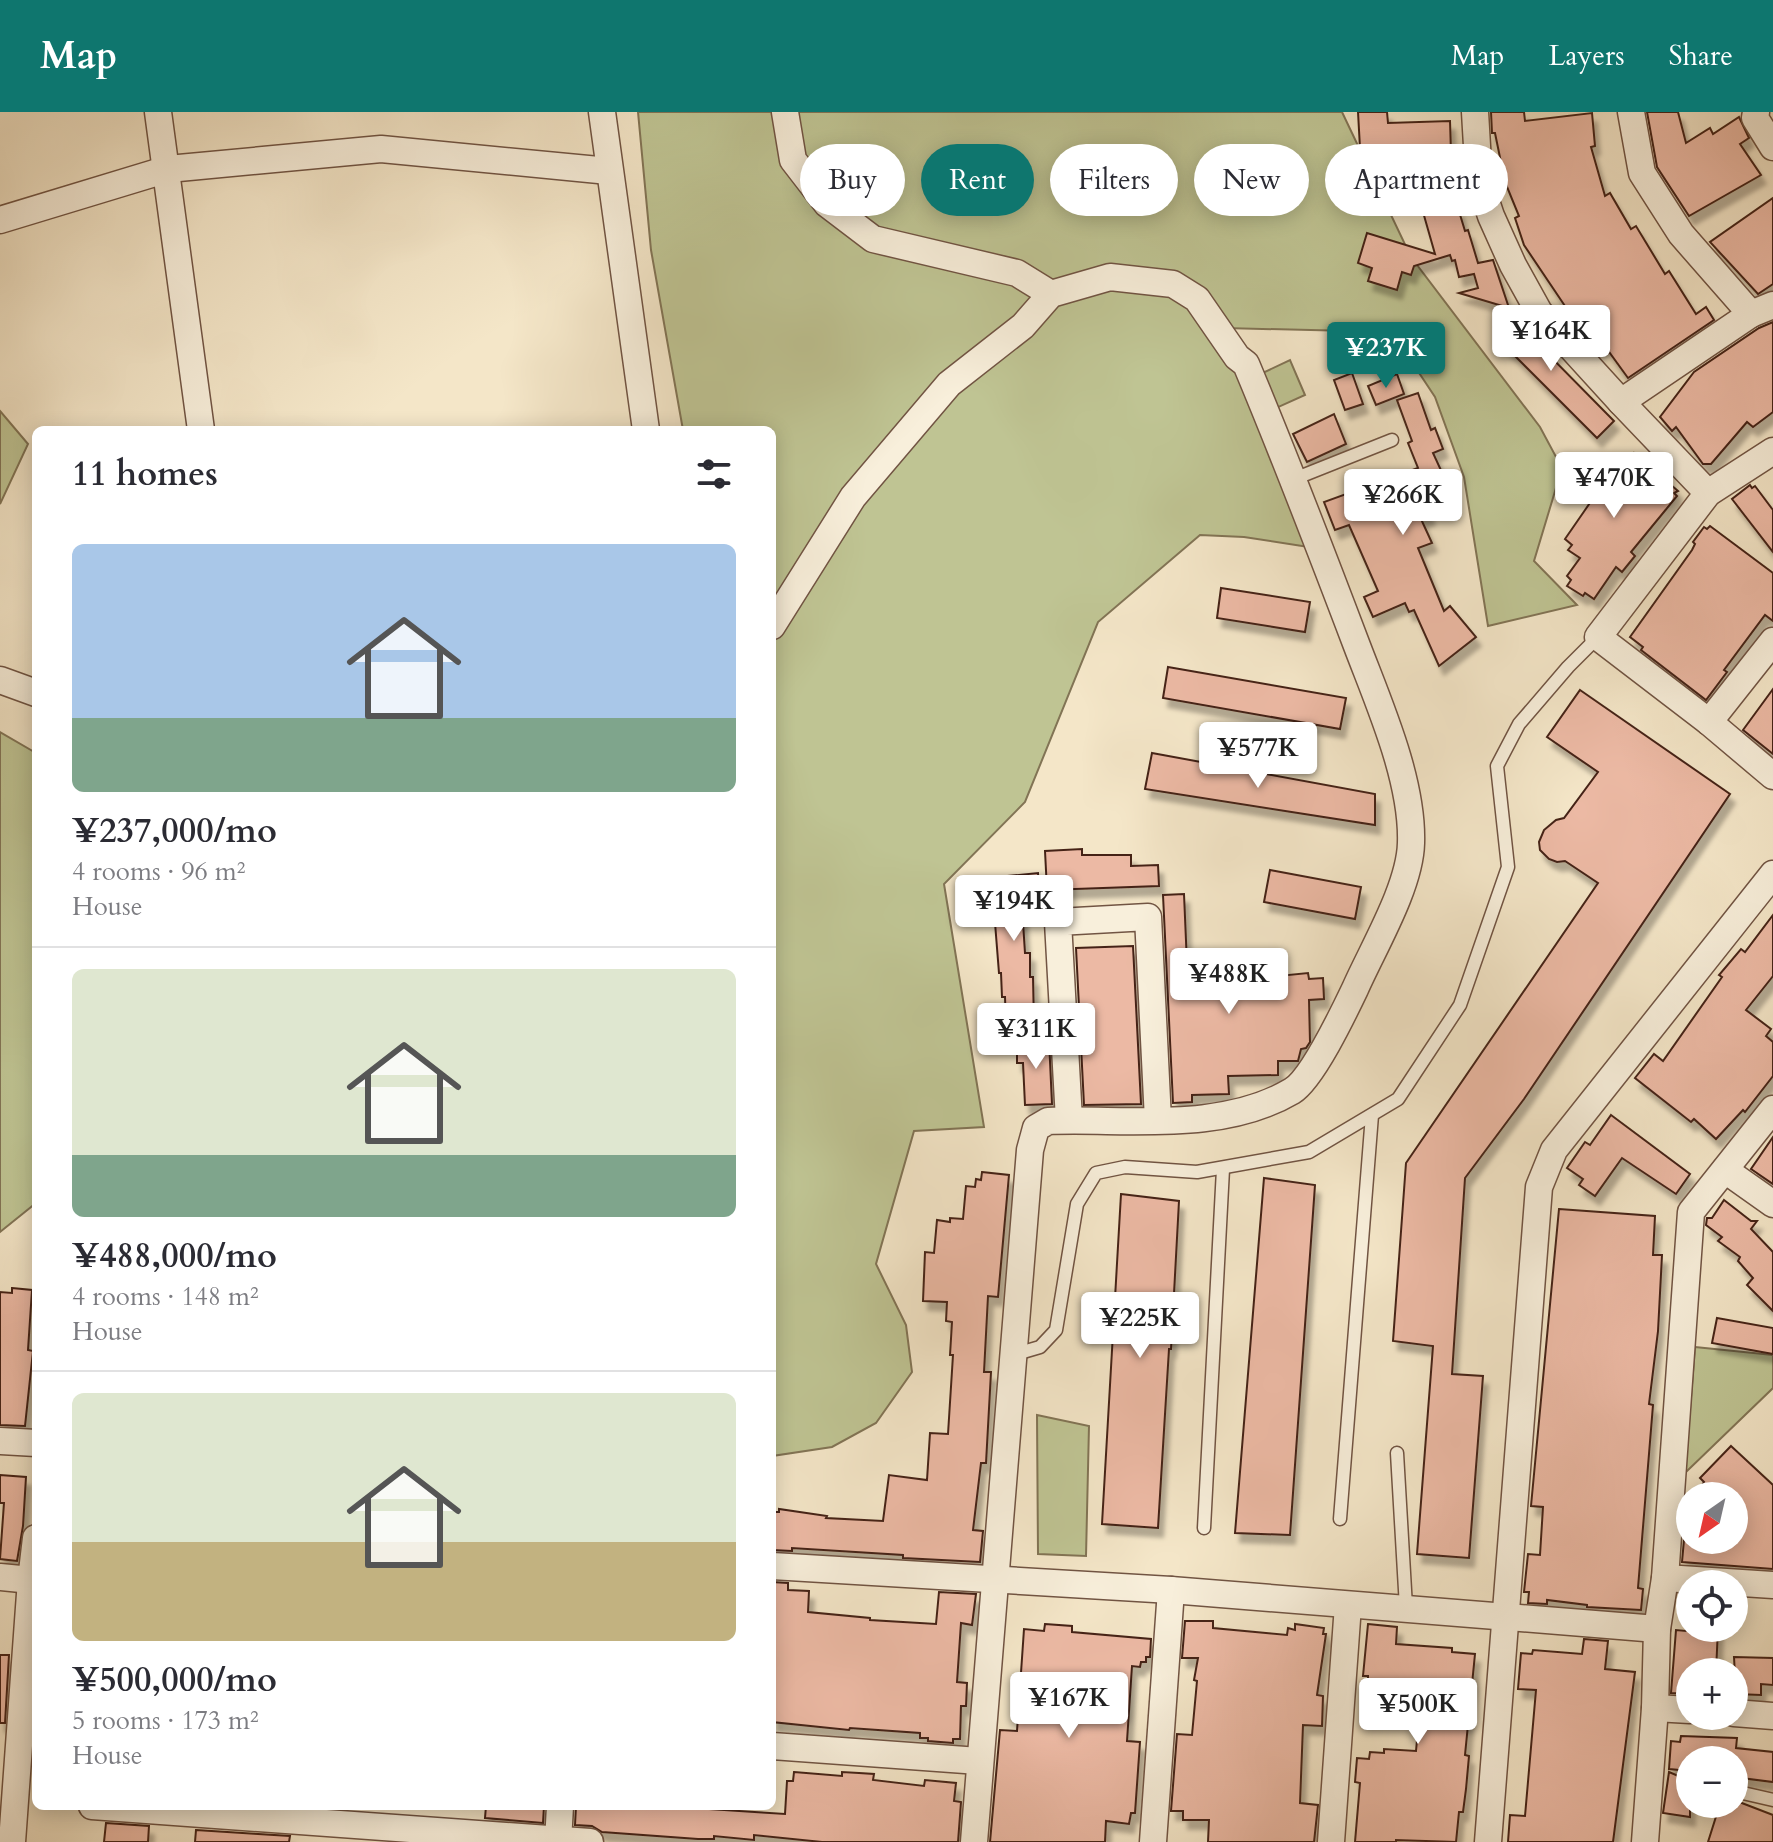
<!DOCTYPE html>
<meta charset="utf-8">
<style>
body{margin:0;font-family:Cardo,serif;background:#f7f7f7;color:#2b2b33;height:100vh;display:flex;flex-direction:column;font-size:30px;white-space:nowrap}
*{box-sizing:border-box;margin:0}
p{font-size:26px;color:#7c7c81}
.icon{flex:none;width:44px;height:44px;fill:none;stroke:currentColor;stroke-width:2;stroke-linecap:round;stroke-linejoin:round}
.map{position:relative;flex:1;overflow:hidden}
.panel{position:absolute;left:32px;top:314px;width:744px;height:1384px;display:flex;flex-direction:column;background:#fff;border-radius:12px;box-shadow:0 4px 20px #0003}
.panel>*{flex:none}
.top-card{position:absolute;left:800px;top:32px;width:760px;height:72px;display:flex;gap:16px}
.needle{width:52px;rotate:214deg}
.controls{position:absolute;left:1676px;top:1370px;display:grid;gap:16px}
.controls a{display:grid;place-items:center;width:72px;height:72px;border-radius:50%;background:#fff;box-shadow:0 4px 20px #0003;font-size:40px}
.price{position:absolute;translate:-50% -68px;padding:0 18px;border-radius:8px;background:#fff;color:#222;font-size:26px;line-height:52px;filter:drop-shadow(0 2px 4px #0008)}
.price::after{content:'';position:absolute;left:50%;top:48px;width:24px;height:18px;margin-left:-12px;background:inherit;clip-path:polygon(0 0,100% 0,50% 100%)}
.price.active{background:#0f766e;color:#fff}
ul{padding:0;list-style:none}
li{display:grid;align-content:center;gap:16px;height:424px;padding:0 40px}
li+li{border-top:2px solid #e1e1e2}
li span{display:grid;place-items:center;height:248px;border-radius:12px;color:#555}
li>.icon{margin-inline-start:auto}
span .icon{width:144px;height:144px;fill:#fffc;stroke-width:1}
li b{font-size:34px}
h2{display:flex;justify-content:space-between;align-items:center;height:96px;padding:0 40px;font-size:34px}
.tag{padding:0 28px;border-radius:36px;background:#fff;box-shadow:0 4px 20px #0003;font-size:28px;line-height:72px}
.tag.active{background:#0f766e;color:#fff}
header{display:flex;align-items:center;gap:48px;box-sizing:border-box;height:112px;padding:0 40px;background:#0f766e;color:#fff}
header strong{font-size:38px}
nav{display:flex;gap:44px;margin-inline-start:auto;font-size:28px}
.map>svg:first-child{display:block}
</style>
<header>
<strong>Map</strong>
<nav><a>Map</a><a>Layers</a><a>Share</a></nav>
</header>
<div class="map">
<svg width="1773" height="1730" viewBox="0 0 1773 1730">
<defs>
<filter id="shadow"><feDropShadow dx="5" dy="9" stdDeviation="2" flood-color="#0004"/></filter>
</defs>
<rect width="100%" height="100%" fill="#f4e6c8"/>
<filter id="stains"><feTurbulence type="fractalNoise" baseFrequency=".0025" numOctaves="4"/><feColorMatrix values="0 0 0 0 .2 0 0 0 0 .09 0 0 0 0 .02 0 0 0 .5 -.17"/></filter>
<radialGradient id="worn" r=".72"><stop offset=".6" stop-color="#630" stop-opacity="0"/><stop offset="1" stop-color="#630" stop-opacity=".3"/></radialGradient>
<g fill="#bfc493" stroke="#827455" stroke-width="2">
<path d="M638 0H1342L1411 145 1540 315 1562 356 1534 449 1577 493 1488 514 1464 365 1435 285 1392 220 1225 216 1250 267 1290 248 1305 283 1265 301 1315 436 1244 425 1200 423 1098 510 1025 690 944 772 984 1015 914 1019 876 1152 906 1213 912 1260 876 1311 832 1335 772 1344V318H683L651 138Z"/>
<path d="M0 299 28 332 0 392Z"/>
<path d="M0 620 36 641V1091L0 1120Z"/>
<path d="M1695 1235 1773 1243V1276L1685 1361Z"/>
<path d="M1037 1303 1089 1314 1086 1444 1038 1442Z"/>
</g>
<g fill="#ecb9a4" stroke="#452317" stroke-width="2" filter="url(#shadow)">
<path d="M1358 0H1387L1388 11 1450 9 1451 41 1399 43 1400 52 1361 54Z"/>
<path d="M1491 0H1524L1525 9 1592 1 1595 34 1591 35 1605 84 1610 81 1631 117 1636 114 1665 162 1669 159 1696 202 1706 195 1714 208 1628 266 1604 233 1600 236 1571 198 1569 200 1524 133 1515 106 1519 104 1505 70 1495 21H1492Z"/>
<path d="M1647 0H1678L1686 31 1710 16 1713 22 1739 5 1749 26 1740 32 1761 63 1689 104 1657 55Z"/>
<path d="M1773 86V172L1758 182 1710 130Z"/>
<path d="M1450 92 1452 98 1458 96 1465 119 1468 118 1478 151 1493 148 1509 196 1459 181 1478 176 1474 162 1459 165 1455 148 1452 149 1450 143 1414 154 1411 163 1402 160 1397 178 1368 169 1372 156 1358 151 1367 121 1435 142 1423 100Z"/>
<path d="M1513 195 1536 221 1532 226 1614 309 1597 326 1497 226 1501 222 1494 215Z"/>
<path d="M1773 210V300L1753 315 1747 310 1711 352H1703L1676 315 1672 319 1660 305 1694 260 1759 216Z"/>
<path d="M1352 261 1363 292 1345 298 1334 268Z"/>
<path d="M1397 262 1404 282 1376 293 1368 274Z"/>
<path d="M1418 281 1431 318 1435 316 1443 337 1433 341 1445 367 1441 368 1444 375 1422 384 1430 404 1421 407 1432 431 1418 436 1444 499 1450 494 1476 525 1439 554 1414 498 1409 500 1405 491 1373 505 1364 485 1378 479 1349 413 1335 418 1324 390 1418 356 1408 331 1412 329 1397 288Z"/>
<path d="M1334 302 1346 332 1307 350 1293 322Z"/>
<path d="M1634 341 1678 379 1674 381 1677 384 1631 440 1635 444 1622 460 1616 455 1594 487 1585 481 1583 484 1567 474 1571 468 1567 464 1580 446 1568 438 1572 433 1565 427 1594 385 1572 369 1576 363 1573 361 1585 344 1615 365Z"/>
<path d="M1750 373 1752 376 1755 374 1773 398V440L1732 387Z"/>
<path d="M1710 414 1773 461V509L1765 503 1724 558 1727 560 1706 588 1641 538 1643 535 1630 525 1692 438 1695 432 1693 430 1704 415 1707 417Z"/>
<path d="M1221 476 1310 490 1305 520 1217 506Z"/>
<path d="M1168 555 1346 586 1340 617 1163 586Z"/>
<path d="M1773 577V642L1743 618Z"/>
<path d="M1580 578 1730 682 1524 987 1465 1066 1452 1262 1483 1264 1469 1446 1417 1442 1433 1234 1393 1229 1406 1051 1598 771 1565 749 1557 750 1549 747 1540 738 1539 730 1544 718 1556 708 1564 706 1598 660 1547 625Z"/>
<path d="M1152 641 1375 682V713L1145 677Z"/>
<path d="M1082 737V743H1131V754L1158 753 1159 774 1047 778 1045 739Z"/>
<path d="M1270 758 1361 775 1355 807 1264 790Z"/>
<path d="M1038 761 1040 795H1022L1025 841H1030V865H1033L1034 913 1006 914 1005 885H1002L1001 861H999L994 798 991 799 988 766Z"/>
<path d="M1184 782 1187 852 1218 851 1228 853V858L1262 856 1263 861 1279 860V864L1308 861 1309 867 1323 866 1324 887 1309 888 1310 930 1306 936 1301 937 1298 949H1278V963L1228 964 1229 982 1192 983V990L1173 991 1163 783Z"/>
<path d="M1773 803V864L1746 898 1771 917 1766 924 1773 930V964L1745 1000 1743 998 1716 1027 1694 1007 1691 1010 1635 966 1654 942 1663 949 1722 865 1719 863 1741 837 1745 840Z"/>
<path d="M1133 834 1141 992 1084 993 1076 836Z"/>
<path d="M1017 928H1049L1052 992 1025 993 1023 951H1017Z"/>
<path d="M1611 1003 1690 1062 1676 1082 1622 1046 1595 1084 1579 1073 1583 1067 1567 1056 1585 1030 1590 1033Z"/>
<path d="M1773 1025V1072L1751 1057Z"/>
<path d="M982 1060 1009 1063 998 1185 988 1184 984 1260H991L986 1351H981L973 1418 983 1419 980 1450 903 1446V1443L792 1436V1439L772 1438V1400H779V1397L827 1404 826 1406 883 1409 889 1363 927 1368 930 1321 948 1322 953 1243H950L952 1210 946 1209 947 1190 923 1189 925 1140 934 1141 937 1108 950 1110V1106L963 1107 966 1074 975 1075 976 1067 981 1068Z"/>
<path d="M1264 1066 1315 1073 1290 1423 1235 1421Z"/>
<path d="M1121 1082 1179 1089 1171 1237H1169L1158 1416 1102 1412Z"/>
<path d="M1724 1088 1751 1109H1757L1751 1117 1773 1140V1199L1747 1173 1753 1166 1738 1149 1740 1145 1718 1129 1722 1125 1706 1113 1707 1106H1712Z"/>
<path d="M1559 1097 1655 1104 1653 1143H1662L1658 1219 1649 1292 1653 1293 1638 1476 1643 1477 1641 1498 1587 1495V1493L1547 1488V1492L1528 1491 1529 1480H1524L1528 1442 1540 1443 1543 1395 1531 1394Z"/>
<path d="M12 1176 32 1178 28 1238 33 1239 25 1314 0 1313V1180L12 1181Z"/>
<path d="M1717 1206 1773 1216V1242L1712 1231Z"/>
<path d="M1731 1334 1773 1373V1457L1682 1450 1684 1428H1734V1384H1713L1702 1373 1704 1370 1700 1366Z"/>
<path d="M0 1363 26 1365 23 1414 17 1449 0 1447 4 1391H0Z"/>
<path d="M772 1470 788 1471V1478L809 1479 808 1500 870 1506V1508L936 1512 939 1480 976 1482 972 1513 961 1511 957 1570 967 1571 966 1594H961L960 1627H953V1631L928 1629V1626H920V1621L850 1616 849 1618 772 1610Z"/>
<path d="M1185 1509H1213V1516L1287 1523 1288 1516 1295 1518V1512L1324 1516 1323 1522H1326L1317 1583 1323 1584 1322 1614 1303 1613 1300 1691 1318 1693 1314 1730H1208L1209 1708H1183V1699H1171L1177 1622 1192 1623 1197 1569 1194 1568 1198 1546H1182Z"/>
<path d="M1045 1512 1072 1514V1520L1151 1527 1150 1545H1146V1550H1141L1140 1555 1132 1554 1127 1629 1140 1630 1135 1701H1131L1129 1712 1106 1709 1105 1730H990L1000 1618 1017 1619 1024 1517 1044 1519Z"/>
<path d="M1368 1512 1397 1515 1396 1532 1452 1536V1540L1475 1542 1465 1643 1469 1644 1466 1677 1463 1700H1459L1456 1730 1396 1728V1730H1355L1360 1671 1355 1670 1357 1646 1369 1647 1370 1640 1384 1641V1637L1416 1639 1422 1573 1368 1568V1564H1363Z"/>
<path d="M1686 1516H1718L1716 1560H1690V1582L1671 1581 1676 1518 1686 1519Z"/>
<path d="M1584 1527 1608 1529 1605 1557 1635 1560 1613 1730H1508L1510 1703 1525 1704 1536 1578 1518 1577 1521 1541 1532 1542 1533 1538 1582 1542Z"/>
<path d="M0 1543H9L5 1611H0Z"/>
<path d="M1734 1545 1773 1546V1573L1761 1572V1583L1736 1582Z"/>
<path d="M1681 1624 1737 1626 1736 1636 1773 1640V1670L1734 1665V1648H1690V1659L1669 1657 1671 1629 1680 1630Z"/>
<path d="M794 1660 842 1664V1660L859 1661 874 1662 873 1668 924 1674 925 1668 956 1671 954 1689 961 1690 958 1730H822L754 1723V1728L714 1724V1727H698L602 1720 592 1714 575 1713 576 1694H663L785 1702 787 1669H793Z"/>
<path d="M1669 1660 1690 1669V1705L1663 1701Z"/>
<path d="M1734 1688 1773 1703V1730H1708L1720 1692H1734Z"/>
<path d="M486 1694H544L543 1711 485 1706Z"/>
<path d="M106 1711 149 1714 148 1730H104Z"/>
<path d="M196 1718 290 1724 289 1730H195Z"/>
</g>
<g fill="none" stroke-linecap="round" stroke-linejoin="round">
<defs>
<g id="service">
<path d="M1294 367 1392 328"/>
<path d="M1013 1243 1040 1235 1056 1218 1077 1092 1096 1061 1125 1055 1197 1060 1309 1040 1398 987 1460 893 1508 755 1497 654 1519 612 1568 555 1598 525"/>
<path d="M1397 1341 1406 1495"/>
<path d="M1340 1407 1372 1003"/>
<path d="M1204 1416 1223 1057"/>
<path d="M1734 1679 1773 1688"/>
</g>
<g id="minor">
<path d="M158 0 201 318"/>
<path d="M602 0 646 318"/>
<path d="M785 0 793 48 827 92 873 127 1017 161 1051 182"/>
<path d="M1475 0 1479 68 1491 104 1513 153 1539 200 1621 290"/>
<path d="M1631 0 1642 61 1681 122 1751 202"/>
<path d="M1756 0 1755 6 1773 35"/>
<path d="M0 108 168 57 381 37 609 59"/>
<path d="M1773 339 1708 381 1598 525 1709 610 1773 664"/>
<path d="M1708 381 1621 290 1751 202 1773 193"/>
<path d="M772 514 853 385 949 272 1023 214 1051 182 1110 165 1173 172 1197 187 1237 245 1246 252C1285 345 1321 439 1357 534 1379 592 1413 668 1411 731 1410 775 1373 836 1355 877 1344 900 1312 967 1292 979 1221 1021 1127 1006 1048 1009L1036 1016 1030 1038 974 1730"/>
<path d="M0 568 36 581"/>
<path d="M1709 610 1773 529"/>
<path d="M1069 1008 1058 810 1148 805 1158 1008"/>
<path d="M1725 1058 1773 1092"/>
<path d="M0 1329 36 1331"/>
<path d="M772 1454 1171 1478 1657 1517"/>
<path d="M0 1465 31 1468"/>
<path d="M1665 1466 1773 1473"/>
<path d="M1655 1596 1690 1598"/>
<path d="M1734 1601 1773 1604"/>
<path d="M772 1634 979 1649"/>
<path d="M92 1694 590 1730"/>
<path d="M12 1730 31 1468 36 1426"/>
<path d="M558 1730 560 1694"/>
<path d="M1153 1730 1171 1478"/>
<path d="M1331 1730 1348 1493"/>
<path d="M1488 1730 1539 1075 1554 1038 1773 762"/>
<path d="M1645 1730 1655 1596 1657 1517 1665 1466 1691 1100 1773 997"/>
</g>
</defs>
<use href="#service" stroke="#715443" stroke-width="15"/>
<use href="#minor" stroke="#715443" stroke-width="29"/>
<use href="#service" stroke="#f8efdb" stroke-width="12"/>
<use href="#minor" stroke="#f8efdb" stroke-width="26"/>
</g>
<rect width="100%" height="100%" filter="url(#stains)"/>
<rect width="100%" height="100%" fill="url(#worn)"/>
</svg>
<div class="controls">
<a><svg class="needle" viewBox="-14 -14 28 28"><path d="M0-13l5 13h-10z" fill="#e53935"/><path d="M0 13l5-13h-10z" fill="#7c7c81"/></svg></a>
<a><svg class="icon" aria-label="locate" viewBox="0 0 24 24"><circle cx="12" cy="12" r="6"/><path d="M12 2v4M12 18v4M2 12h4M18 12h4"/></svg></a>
<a>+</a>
<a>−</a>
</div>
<b class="price" style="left:1551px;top:261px">¥164K</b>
<b class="price active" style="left:1386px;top:278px">¥237K</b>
<b class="price" style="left:1614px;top:408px">¥470K</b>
<b class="price" style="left:1403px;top:425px">¥266K</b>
<b class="price" style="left:1258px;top:678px">¥577K</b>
<b class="price" style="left:1014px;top:831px">¥194K</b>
<b class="price" style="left:1229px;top:904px">¥488K</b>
<b class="price" style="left:1036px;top:959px">¥311K</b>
<b class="price" style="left:1140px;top:1248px">¥225K</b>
<b class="price" style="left:1069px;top:1628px">¥167K</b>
<b class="price" style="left:1418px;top:1634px">¥500K</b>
<div class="top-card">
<a class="tag">Buy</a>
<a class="tag active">Rent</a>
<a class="tag">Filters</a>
<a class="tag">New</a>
<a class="tag">Apartment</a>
</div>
<section class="panel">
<h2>11 homes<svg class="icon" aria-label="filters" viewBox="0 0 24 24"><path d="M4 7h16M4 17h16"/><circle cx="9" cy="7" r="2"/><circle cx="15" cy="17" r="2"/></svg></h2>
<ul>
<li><span style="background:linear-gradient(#a9c7e8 70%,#7fa58c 0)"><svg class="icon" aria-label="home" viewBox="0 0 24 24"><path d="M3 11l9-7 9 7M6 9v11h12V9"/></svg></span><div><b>¥237,000/mo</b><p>4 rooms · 96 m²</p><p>House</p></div></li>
<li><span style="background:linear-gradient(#dfe7d0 75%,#7fa58c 0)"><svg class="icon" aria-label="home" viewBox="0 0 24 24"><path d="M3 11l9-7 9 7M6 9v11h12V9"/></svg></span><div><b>¥488,000/mo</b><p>4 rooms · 148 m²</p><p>House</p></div></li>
<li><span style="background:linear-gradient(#dfe7d0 60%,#c2b280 0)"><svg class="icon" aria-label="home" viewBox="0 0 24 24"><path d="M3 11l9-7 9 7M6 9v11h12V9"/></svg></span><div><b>¥500,000/mo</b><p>5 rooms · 173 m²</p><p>House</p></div></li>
</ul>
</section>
</div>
